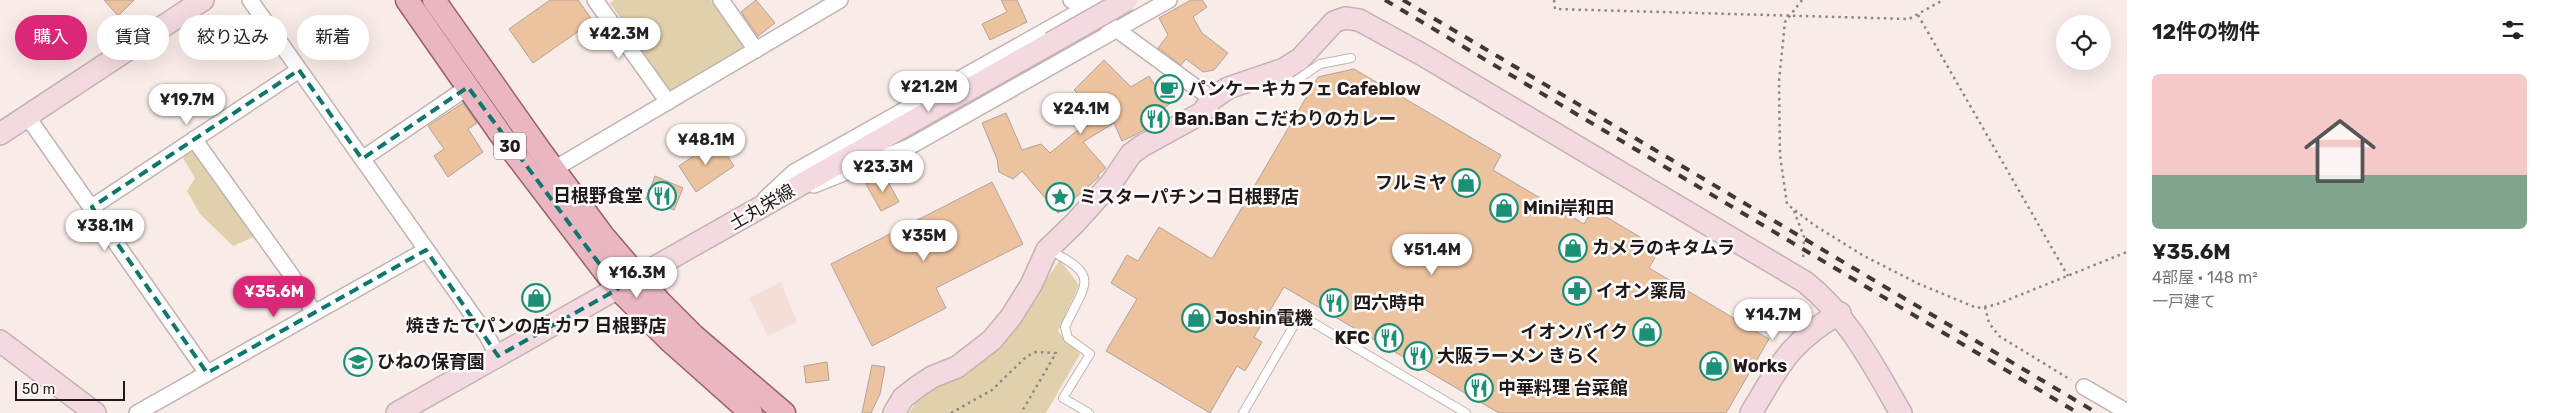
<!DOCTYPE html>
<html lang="ja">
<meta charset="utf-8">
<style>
body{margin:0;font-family:Rubik,"Noto Sans JP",sans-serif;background:#f6f6f6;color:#222;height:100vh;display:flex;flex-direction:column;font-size:19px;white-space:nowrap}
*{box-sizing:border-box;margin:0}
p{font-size:16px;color:#767676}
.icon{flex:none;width:28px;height:28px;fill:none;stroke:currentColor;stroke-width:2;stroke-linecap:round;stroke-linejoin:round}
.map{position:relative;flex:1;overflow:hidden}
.drawer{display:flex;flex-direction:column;background:#fff;width:425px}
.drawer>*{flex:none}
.guide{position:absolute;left:15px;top:15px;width:475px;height:45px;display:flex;gap:10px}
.controls{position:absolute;left:2056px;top:15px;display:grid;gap:10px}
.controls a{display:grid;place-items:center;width:55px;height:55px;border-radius:50%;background:#fff;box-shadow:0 5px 20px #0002;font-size:25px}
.scale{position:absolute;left:15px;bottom:12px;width:110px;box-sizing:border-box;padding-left:5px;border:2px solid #1f1a19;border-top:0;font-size:14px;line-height:18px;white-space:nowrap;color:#1f1a19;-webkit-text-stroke:4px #fefbfa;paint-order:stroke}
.price{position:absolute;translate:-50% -42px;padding:0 11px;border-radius:18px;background:#fff;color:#222;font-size:16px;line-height:32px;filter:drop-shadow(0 1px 2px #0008)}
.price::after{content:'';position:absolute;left:50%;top:30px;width:15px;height:11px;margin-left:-8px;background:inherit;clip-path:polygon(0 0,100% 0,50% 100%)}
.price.current{background:#db2777;color:#fff}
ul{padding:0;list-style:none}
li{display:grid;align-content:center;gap:10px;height:265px;padding:0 25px}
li+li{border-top:1px solid #e0e0e0}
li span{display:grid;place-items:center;height:155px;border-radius:8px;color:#555}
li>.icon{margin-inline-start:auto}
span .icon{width:90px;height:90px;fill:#fffc;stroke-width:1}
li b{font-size:21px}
h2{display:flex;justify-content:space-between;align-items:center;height:60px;padding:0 25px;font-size:21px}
.tag{padding:0 18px;border-radius:22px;background:#fff;box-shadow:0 5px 20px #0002;font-size:18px;line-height:45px}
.tag.current{background:#db2777;color:#fff}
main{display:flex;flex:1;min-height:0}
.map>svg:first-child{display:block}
</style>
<main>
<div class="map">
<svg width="2127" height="413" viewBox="0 0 2127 413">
<rect width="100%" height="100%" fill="#f9ebe8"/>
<path fill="#f4ded8" d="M781 282 797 322 768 336 749 298Z"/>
<g fill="#e0d1ac">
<path d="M614 0H711L745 48 670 91 610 3Z"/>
<path d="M194 148 256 236 233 246 200 214 187 191 195 178 183 158Z"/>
<path d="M1060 260 1079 285 1058 331 1080 354 1046 413H909L926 387 1003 342Z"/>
</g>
<g fill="#edc29f" stroke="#aea49c">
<path d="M104 0H134L118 16Z"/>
<path d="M550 0H578L593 21 533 63 509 29Z"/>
<path d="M756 0 775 23 758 36 741 12Z"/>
<path d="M1001 0H1017L1027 22 990 40 982 24 1007 12Z"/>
<path d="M1191 0H1202L1207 7 1193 17 1202 33 1228 53 1214 70 1203 72 1186 59 1181 65 1158 48 1168 35 1159 18Z"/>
<path d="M1104 60 1131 87 1149 76 1159 92 1172 82 1181 95 1164 108 1168 117 1137 134 1122 141 1114 123 1083 142 1106 168 1098 175 1099 177 1058 213 1022 171 1013 179 999 172 997 159 982 123 1006 113 1022 150 1041 144 1050 153 1090 120 1087 113 1093 109 1074 90Z"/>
<path d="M1354 69 1501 155 1493 170 1584 224 1593 209 1660 249 1649 268 1769 339 1726 413H1499L1284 287 1254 337 1262 342 1245 371 1237 366 1210 413 1106 351 1137 299 1111 283 1127 255 1138 261 1159 227 1212 259 1318 77Z"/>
<path d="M463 103 477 123 468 129 483 152 448 177 434 156 444 149 428 126Z"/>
<path d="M717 140 734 166 696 192 679 166Z"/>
<path d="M884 174 899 202 881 211 866 184Z"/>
<path d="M655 176 683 188 674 210 646 199Z"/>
<path d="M992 182 1023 244 936 288 946 308 872 346 831 264Z"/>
<path d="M827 362 829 380 806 383 804 366Z"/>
<path d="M872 365 885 367 880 394 871 413H862Z"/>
</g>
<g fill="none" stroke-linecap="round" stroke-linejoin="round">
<defs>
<g id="lane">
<path d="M1285 70 1291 84 1320 64 1351 58"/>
<path d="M1049 250C1103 277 1084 284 1065 327L1068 338 1090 354 1063 398 1089 413"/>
<path d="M1243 413 1300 315 1466 413"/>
</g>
<g id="street">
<path d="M250 0 486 334 498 356"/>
<path d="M595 0 668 102"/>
<path d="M721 0 756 50"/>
<path d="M1071 0 1116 29 1212 99"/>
<path d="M27 116 207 373"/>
<path d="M194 139 292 276 314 313"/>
<path d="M362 159 468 87"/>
<path d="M554 169 840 0"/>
<path d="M814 185 909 147 1169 0"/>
<path d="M765 199 794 172 1100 0"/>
<path d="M92 207 299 70"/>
<path d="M2084 387 2127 412"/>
<path d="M137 413 426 250"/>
</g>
<g id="secondary">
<path d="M0 134 203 0"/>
<path d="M0 341 95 413"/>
<path d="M397 413 1051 43"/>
<path d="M894 413 903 398 917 387 932 377 957 367 992 340 1011 317 1031 285 1047 250 1074 224 1112 182 1131 154 1142 146 1202 113 1212 99 1228 88 1284 69 1300 59 1334 22 1345 18 1359 20 1421 54 1805 282C1849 317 1873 365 1901 413"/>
<path d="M1751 413C1780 365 1789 342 1840 313"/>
</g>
<g id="primary">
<path d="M407 0 506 142 618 289 669 340 751 413"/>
<path d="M434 0 541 152 604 237 659 301 694 336 784 413"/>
</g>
</defs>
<use href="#lane" stroke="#c1b3b0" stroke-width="10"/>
<use href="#street" stroke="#c1b3b0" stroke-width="18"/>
<use href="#secondary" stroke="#c1b3b0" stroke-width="24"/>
<use href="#primary" stroke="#9a606b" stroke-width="25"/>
<g stroke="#908785" stroke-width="2.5" stroke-dasharray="2.5 4" stroke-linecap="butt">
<path d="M1554 0 1555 9 1909 19 1943 0"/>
<path d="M1802 0 1785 22 1779 81 1780 155 1787 204 1814 225 1864 256 1919 284 1977 308 1995 305 2127 252"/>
<path d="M1918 15 2068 276"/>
<path d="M1794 211 1804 237 1803 261"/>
<path d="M1985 307 1989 323 1999 336 2071 380"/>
<path d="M951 413 992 390 1027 356 1036 352 1056 353 1021 413"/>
</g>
<use href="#lane" stroke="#fff" stroke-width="8"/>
<use href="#street" stroke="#fff" stroke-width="15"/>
<use href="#secondary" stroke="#f4dae0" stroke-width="21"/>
<use href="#primary" stroke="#eab6c1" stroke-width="22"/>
<g stroke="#3e3837" stroke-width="4" stroke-dasharray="9 9" stroke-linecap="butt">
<path d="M1385 0 2078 413"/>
<path d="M1403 0 2097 413"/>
</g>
<defs>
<path id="secondary-bridge" d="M1051 43 1127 0"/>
</defs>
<use href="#secondary-bridge" stroke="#c1b3b0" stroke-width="24" stroke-linecap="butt"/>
<use href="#secondary-bridge" stroke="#f4dae0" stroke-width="21"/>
</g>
<path fill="none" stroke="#0f766e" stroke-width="4" stroke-dasharray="10 6" stroke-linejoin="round" d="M299 70 362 159 468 87 618 289 498 356 426 250 207 373 92 207Z"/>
<defs>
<symbol id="cafe-ring" viewBox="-11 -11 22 22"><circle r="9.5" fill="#fefbfa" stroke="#1b9074" stroke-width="1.5"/><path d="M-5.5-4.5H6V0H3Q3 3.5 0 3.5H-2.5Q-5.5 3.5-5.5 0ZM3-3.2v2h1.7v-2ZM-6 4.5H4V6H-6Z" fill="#1b9074"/></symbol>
<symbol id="restaurant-ring" viewBox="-11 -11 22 22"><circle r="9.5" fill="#fefbfa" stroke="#1b9074" stroke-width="1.5"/><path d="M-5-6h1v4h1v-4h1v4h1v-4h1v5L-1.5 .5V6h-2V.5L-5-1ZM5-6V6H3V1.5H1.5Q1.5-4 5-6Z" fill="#1b9074"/></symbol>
<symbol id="shop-ring" viewBox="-11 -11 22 22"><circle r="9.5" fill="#fefbfa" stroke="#1b9074" stroke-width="1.5"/><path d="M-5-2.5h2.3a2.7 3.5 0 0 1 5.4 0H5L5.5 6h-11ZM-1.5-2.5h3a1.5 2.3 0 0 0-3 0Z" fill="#1b9074"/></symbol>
<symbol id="sight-ring" viewBox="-11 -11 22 22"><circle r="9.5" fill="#fefbfa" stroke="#1b9074" stroke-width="1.5"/><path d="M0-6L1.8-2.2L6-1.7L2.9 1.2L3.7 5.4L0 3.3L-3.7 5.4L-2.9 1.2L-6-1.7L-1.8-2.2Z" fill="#1b9074"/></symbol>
<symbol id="pharmacy-ring" viewBox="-11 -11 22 22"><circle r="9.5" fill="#fefbfa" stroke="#1b9074" stroke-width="1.5"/><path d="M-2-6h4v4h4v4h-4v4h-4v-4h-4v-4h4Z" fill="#1b9074"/></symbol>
<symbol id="school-ring" viewBox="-11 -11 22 22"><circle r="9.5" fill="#fefbfa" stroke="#1b9074" stroke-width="1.5"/><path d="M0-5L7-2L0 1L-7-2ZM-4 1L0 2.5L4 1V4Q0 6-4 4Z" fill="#1b9074"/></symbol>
</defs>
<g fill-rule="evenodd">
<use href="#cafe-ring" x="1153" y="73" width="32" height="32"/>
<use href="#restaurant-ring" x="1139" y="103" width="32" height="32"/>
<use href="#shop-ring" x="1450" y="167" width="32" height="32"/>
<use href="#restaurant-ring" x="646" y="180" width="32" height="32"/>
<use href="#sight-ring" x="1044" y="181" width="32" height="32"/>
<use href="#shop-ring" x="1488" y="192" width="32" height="32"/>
<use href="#shop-ring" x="1557" y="232" width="32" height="32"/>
<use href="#pharmacy-ring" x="1561" y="275" width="32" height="32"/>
<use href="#shop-ring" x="520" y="282" width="32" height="32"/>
<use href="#restaurant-ring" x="1318" y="287" width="32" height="32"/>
<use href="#shop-ring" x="1180" y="302" width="32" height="32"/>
<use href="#shop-ring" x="1631" y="316" width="32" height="32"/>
<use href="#restaurant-ring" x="1373" y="322" width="32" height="32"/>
<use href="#restaurant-ring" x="1402" y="340" width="32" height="32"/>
<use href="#school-ring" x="342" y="346" width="32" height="32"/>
<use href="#shop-ring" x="1698" y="350" width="32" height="32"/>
<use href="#restaurant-ring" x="1463" y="372" width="32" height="32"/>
</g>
<g text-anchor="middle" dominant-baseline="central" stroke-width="5" stroke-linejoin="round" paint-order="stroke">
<rect fill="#fefbfa" stroke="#625e5c" stroke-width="1" x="494" y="132.5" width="32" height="27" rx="4"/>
<g font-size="16" font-weight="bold" fill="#1f1a19">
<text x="510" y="146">30</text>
</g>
<g font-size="18" font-weight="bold" fill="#1f1a19" stroke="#fefbfa" text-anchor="start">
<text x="1188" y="89">パンケーキカフェ Cafeblow</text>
<text x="1174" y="119">Ban.Ban こだわりのカレー</text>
<text x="1447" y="183" text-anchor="end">フルミヤ</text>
<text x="643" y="196" text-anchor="end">日根野食堂</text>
<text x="1079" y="197">ミスターパチンコ 日根野店</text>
<text x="1523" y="208">Mini岸和田</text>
<text x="1592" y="248">カメラのキタムラ</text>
<text x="1596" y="291">イオン薬局</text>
<text x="1353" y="303">四六時中</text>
<text x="1215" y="318">Joshin電機</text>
<text x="536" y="326" text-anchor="middle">焼きたてパンの店 カワ 日根野店</text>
<text x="1628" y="332" text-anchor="end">イオンバイク</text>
<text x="1370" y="338" text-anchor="end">KFC</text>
<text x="1437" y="356">大阪ラーメン きらく</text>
<text x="377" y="362">ひねの保育園</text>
<text x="1733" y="366">Works</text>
<text x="1498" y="388">中華料理 台菜館</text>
</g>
<g font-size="18" fill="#1f1a19" stroke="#fefbfa">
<text transform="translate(762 207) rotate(-30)">土丸栄線</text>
</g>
</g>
</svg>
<div class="controls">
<a><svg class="icon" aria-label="locate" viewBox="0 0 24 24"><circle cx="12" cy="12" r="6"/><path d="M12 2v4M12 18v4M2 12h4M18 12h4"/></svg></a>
</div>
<div class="scale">50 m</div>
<b class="price" style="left:619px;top:60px">¥42.3M</b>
<b class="price" style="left:929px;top:113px">¥21.2M</b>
<b class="price" style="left:187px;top:126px">¥19.7M</b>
<b class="price" style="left:1081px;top:135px">¥24.1M</b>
<b class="price" style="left:706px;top:166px">¥48.1M</b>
<b class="price" style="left:883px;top:193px">¥23.3M</b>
<b class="price" style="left:105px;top:252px">¥38.1M</b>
<b class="price" style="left:924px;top:262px">¥35M</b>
<b class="price" style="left:1432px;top:276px">¥51.4M</b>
<b class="price" style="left:637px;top:299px">¥16.3M</b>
<b class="price current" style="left:274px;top:318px">¥35.6M</b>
<b class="price" style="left:1773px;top:341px">¥14.7M</b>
<div class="guide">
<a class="tag current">購入</a>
<a class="tag">賃貸</a>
<a class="tag">絞り込み</a>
<a class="tag">新着</a>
</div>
</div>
<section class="drawer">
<h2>12件の物件<svg class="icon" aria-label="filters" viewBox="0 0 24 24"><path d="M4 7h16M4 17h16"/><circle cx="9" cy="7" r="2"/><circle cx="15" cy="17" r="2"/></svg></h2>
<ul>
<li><span style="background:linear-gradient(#f6c9c9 65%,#7fa58c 0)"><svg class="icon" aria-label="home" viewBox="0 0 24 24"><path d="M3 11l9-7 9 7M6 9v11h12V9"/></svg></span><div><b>¥35.6M</b><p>4部屋 · 148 m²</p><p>一戸建て</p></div></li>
</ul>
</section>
</main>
